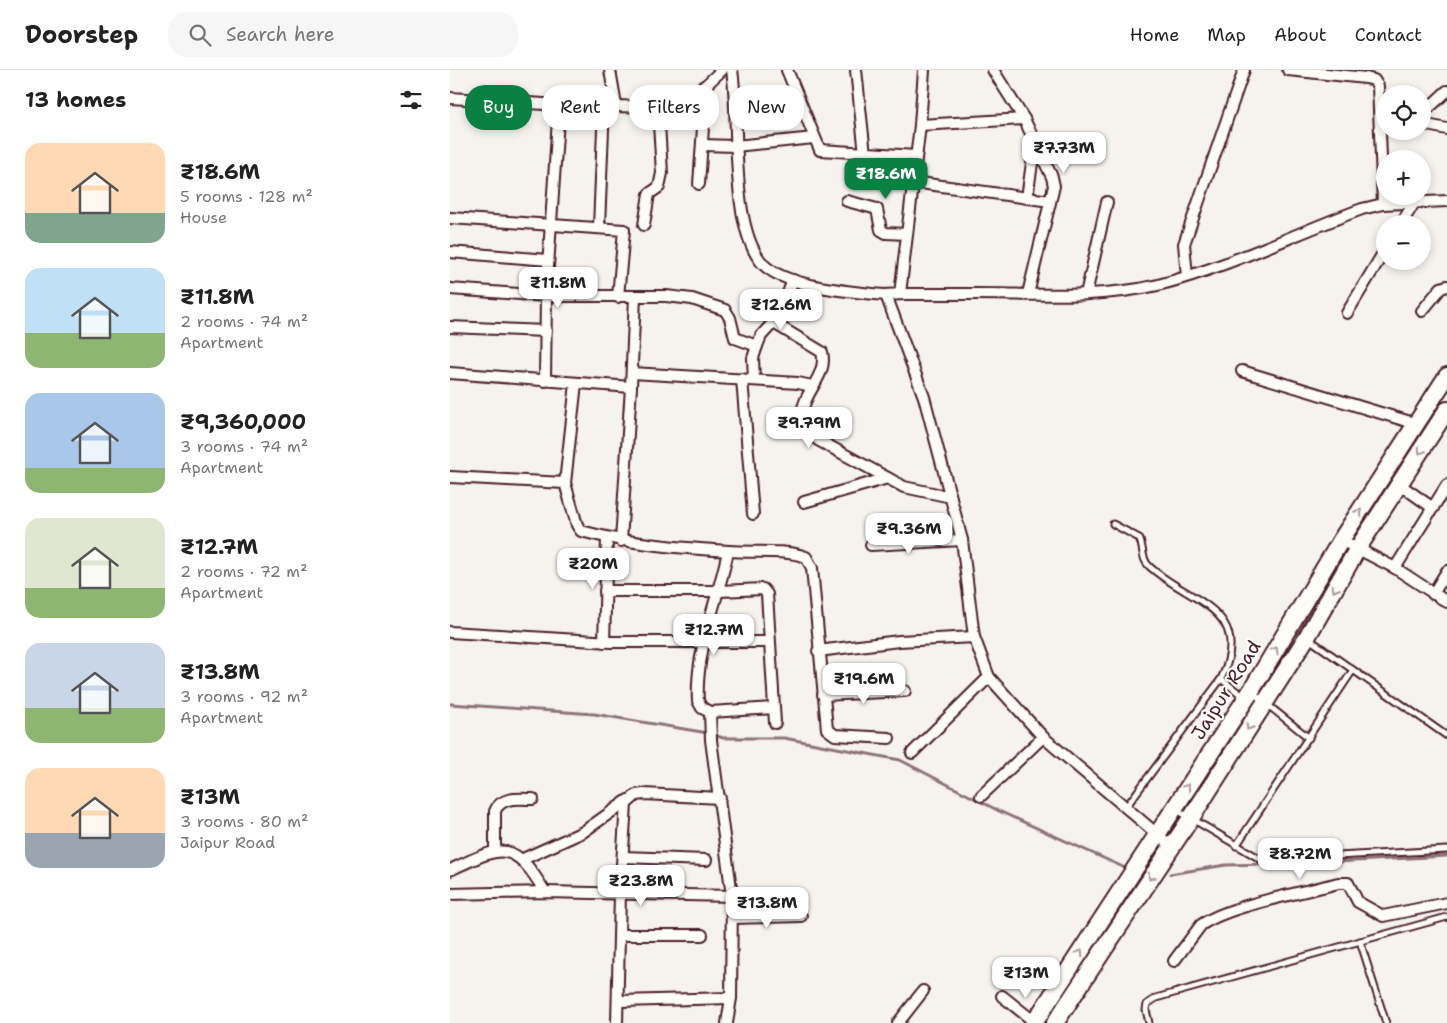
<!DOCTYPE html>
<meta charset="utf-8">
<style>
body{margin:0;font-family:"Shantell Sans",sans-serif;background:#f6f6f6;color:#222;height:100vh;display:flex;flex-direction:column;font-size:19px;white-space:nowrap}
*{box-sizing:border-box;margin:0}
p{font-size:16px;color:#767676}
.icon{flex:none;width:28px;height:28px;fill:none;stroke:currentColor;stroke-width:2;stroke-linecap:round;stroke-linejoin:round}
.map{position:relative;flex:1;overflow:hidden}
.sheet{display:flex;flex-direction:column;background:#fff;width:450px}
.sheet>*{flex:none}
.banner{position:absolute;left:15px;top:15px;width:475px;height:45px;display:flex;gap:10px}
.fabs{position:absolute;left:926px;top:15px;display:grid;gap:10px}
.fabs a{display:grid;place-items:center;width:55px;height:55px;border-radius:50%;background:#fff;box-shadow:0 2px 8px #0003;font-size:25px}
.price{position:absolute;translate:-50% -42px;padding:0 11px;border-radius:10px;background:#fff;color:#222;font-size:16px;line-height:32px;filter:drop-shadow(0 1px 2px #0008)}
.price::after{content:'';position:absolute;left:50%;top:30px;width:15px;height:11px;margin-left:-8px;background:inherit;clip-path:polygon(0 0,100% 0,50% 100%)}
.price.selected{background:#0b8043;color:#fff}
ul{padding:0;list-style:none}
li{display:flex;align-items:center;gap:15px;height:125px;padding:0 25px}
li span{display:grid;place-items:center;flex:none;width:140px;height:100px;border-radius:15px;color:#555}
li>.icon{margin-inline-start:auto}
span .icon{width:60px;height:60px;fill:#fffc;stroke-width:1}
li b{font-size:21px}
h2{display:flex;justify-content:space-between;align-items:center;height:60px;padding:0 25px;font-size:21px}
.pill{padding:0 18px;border-radius:20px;background:#fff;box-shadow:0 2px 8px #0003;font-size:18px;line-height:45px}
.pill.selected{background:#0b8043;color:#fff}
header{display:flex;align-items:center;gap:30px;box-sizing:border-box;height:70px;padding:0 25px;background:#fff;border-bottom:1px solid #e0e0e0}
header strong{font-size:24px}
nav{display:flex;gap:28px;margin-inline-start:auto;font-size:18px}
.search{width:350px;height:45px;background:#f6f6f6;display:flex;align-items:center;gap:12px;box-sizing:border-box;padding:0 18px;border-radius:20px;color:#767676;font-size:19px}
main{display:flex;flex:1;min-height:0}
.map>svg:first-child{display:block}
</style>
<header>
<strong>Doorstep</strong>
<div class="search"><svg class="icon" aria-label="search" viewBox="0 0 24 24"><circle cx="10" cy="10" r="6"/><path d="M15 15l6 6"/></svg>Search here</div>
<nav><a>Home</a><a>Map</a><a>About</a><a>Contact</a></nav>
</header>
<main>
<section class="sheet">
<h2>13 homes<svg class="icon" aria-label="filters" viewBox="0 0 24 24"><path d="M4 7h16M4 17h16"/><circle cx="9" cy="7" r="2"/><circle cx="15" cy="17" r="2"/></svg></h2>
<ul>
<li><span style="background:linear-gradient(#ffd9b3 70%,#7fa58c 0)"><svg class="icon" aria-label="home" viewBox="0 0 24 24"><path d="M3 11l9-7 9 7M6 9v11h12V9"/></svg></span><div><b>₹18.6M</b><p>5 rooms · 128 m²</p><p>House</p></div></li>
<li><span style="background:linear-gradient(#bfe0f5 65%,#8fb573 0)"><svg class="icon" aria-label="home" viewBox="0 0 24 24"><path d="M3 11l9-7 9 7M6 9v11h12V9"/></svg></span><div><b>₹11.8M</b><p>2 rooms · 74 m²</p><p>Apartment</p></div></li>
<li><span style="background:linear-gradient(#a9c7e8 75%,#8fb573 0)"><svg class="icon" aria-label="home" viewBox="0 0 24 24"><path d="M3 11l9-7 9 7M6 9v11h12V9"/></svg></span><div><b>₹9,360,000</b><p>3 rooms · 74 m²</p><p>Apartment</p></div></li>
<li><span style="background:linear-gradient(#dfe7d0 70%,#8fb573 0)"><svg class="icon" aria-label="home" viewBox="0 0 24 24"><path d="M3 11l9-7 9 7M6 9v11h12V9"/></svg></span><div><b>₹12.7M</b><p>2 rooms · 72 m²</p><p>Apartment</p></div></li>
<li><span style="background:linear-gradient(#c9d6e8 65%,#8fb573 0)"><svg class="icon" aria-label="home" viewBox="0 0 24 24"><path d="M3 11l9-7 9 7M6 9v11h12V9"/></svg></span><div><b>₹13.8M</b><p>3 rooms · 92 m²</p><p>Apartment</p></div></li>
<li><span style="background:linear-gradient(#ffd9b3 65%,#9aa5b1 0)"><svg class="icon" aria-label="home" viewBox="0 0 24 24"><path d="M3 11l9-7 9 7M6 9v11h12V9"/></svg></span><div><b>₹13M</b><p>3 rooms · 80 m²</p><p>Jaipur Road</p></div></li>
</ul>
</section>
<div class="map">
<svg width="997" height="953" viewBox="0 0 997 953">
<rect width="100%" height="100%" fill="#f6f3ef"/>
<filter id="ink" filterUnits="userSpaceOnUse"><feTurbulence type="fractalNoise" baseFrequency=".02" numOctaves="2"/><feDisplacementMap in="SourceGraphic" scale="10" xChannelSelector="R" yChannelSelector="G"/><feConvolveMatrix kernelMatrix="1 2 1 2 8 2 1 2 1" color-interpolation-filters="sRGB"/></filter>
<g filter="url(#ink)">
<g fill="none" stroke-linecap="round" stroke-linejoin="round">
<g stroke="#8e7378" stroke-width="3">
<path d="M0 634 144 644 258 663"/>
<path d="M264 665 273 668H334L450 690 549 741 673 797"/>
<path d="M720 804 776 795 868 793 997 786"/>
</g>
<defs>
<g id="service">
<path d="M663 454 689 468C694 477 691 489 699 496 737 532 805 538 771 609L676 737"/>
<path d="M859 569 997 666"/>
<path d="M771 609 794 627"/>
<path d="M803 623 859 668"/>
<path d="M727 740 812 790 997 780"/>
<path d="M786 776 903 600"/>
<path d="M910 871 936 953"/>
<path d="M699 953 696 940 697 934 706 928 997 847"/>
</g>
<g id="minor">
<path d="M160 0 166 35"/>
<path d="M282 0C290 50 279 154 312 193 333 217 403 222 434 225 440 225 447 224 454 224 477 224 501 224 524 224 585 224 648 229 708 215 778 197 844 164 912 139L933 134 997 131"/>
<path d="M337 0 370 80 466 86"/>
<path d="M406 0 415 84"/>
<path d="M543 0 574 49 602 107 604 116 578 224"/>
<path d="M838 0 916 8 924 10 928 16 933 134"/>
<path d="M0 28 109 35 208 37 242 24 256 15 272 0"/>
<path d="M972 44 997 21"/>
<path d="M972 54 997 59"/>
<path d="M470 55 574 49"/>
<path d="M252 75 285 76 364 68"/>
<path d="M463 112 600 131"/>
<path d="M249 114 256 15"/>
<path d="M577 128 585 72"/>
<path d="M397 131 427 139 431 160 436 163 457 164"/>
<path d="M0 148 174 160 168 227"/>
<path d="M951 154 964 133"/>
<path d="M194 155 199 124 209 117 212 103 208 37"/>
<path d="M149 157 154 35"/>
<path d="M0 182 98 190"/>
<path d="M737 206 734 174 794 0"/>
<path d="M0 219 96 226H216L242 229 275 240 280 248 285 268 307 276"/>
<path d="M450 224 470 55 474 0"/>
<path d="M636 224 657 132"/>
<path d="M436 225 474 327 512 470 524 567 539 607 593 667 721 776"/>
<path d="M972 241 991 218 997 216"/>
<path d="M897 243 935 180"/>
<path d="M322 252 372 282C381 315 327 335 368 370L454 417 501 427"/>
<path d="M0 257 96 261"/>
<path d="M792 301 967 354"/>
<path d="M0 303 181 317"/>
<path d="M182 303 348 313 362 316"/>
<path d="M292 309 303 444"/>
<path d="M304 310 303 288 307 276 311 266 329 246 343 210"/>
<path d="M95 311 96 226 109 35"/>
<path d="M0 407 115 413 127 455 131 461C179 474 230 478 279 481 304 483 333 479 356 487L362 498 377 659 385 665 439 668"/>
<path d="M115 413 126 313"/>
<path d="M949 414 983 438"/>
<path d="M354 432 438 408"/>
<path d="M891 470 945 498 997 532"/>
<path d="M171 471 181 317 185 227"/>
<path d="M421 475 512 470"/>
<path d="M278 481C268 531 245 580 248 631L252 638 260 642 324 638"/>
<path d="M945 498 997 415"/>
<path d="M155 521H270L313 519 317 524 325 653"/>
<path d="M983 524 997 501"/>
<path d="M0 562 161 572H319"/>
<path d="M154 572 157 468"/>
<path d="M368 581 449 571 524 567"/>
<path d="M373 625 455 621"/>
<path d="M260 642 261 670 282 826"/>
<path d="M462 683 539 607"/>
<path d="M531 726 593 667"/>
<path d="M45 782V741C51 726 70 729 83 729"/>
<path d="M173 787 256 790"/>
<path d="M73 789 133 762 178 730"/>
<path d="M0 800C52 776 63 768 95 822"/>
<path d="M0 824 95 822 282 826 281 928 277 953"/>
<path d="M282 848 351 846"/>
<path d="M170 865H252"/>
<path d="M724 891 751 855C780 835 852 823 888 813H898L908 832 933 846 997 833"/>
<path d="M552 926 586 953"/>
<path d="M170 931 281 928"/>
<path d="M167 953 170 824 176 734 186 725 194 724 270 728"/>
<path d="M448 953 473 921"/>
</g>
<g id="primary">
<path d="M584 953 801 621 891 470 997 306"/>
<path d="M605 953 741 748 857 567 908 478 997 340"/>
</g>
</defs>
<use href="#service" stroke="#4a1f2b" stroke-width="9"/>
<use href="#minor" stroke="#4a1f2b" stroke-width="14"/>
<use href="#primary" stroke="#4a1f2b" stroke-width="20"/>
<use href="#service" stroke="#fdfcf7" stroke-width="5"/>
<use href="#minor" stroke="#fdfcf7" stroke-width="10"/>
<use href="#primary" stroke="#fdfcf7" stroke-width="16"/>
</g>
<defs><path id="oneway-chevron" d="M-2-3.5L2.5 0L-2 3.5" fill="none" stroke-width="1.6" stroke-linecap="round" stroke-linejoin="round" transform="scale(1.25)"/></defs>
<g stroke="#ac999b">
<use href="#oneway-chevron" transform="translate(971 381) rotate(123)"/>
<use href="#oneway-chevron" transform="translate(909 442) rotate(-57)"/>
<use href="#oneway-chevron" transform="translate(885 519) rotate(120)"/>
<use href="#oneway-chevron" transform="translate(825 580) rotate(-59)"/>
<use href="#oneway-chevron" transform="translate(799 657) rotate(122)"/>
<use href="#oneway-chevron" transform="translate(737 717) rotate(-56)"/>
<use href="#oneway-chevron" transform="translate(701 807) rotate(123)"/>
<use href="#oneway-chevron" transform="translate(630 883) rotate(-57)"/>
</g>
</g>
<g text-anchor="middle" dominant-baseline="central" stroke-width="4.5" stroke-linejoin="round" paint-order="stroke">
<g font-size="19" fill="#4a1f2b" stroke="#fdfcf7">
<text transform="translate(776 620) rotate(-58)">Jaipur Road</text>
</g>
</g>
</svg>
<div class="fabs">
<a><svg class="icon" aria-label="locate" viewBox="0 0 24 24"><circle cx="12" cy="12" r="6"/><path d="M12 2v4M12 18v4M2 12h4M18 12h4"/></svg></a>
<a>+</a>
<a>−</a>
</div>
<b class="price" style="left:614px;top:104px">₹7.73M</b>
<b class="price selected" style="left:436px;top:130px">₹18.6M</b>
<b class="price" style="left:108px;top:239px">₹11.8M</b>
<b class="price" style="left:331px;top:261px">₹12.6M</b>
<b class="price" style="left:359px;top:379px">₹9.79M</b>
<b class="price" style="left:459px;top:485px">₹9.36M</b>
<b class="price" style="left:143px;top:520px">₹20M</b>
<b class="price" style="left:264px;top:586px">₹12.7M</b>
<b class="price" style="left:414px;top:635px">₹19.6M</b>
<b class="price" style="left:850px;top:810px">₹8.72M</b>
<b class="price" style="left:191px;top:837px">₹23.8M</b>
<b class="price" style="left:317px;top:859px">₹13.8M</b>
<b class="price" style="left:576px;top:929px">₹13M</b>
<div class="banner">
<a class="pill selected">Buy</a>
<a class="pill">Rent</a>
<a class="pill">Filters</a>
<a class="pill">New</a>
</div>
</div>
</main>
